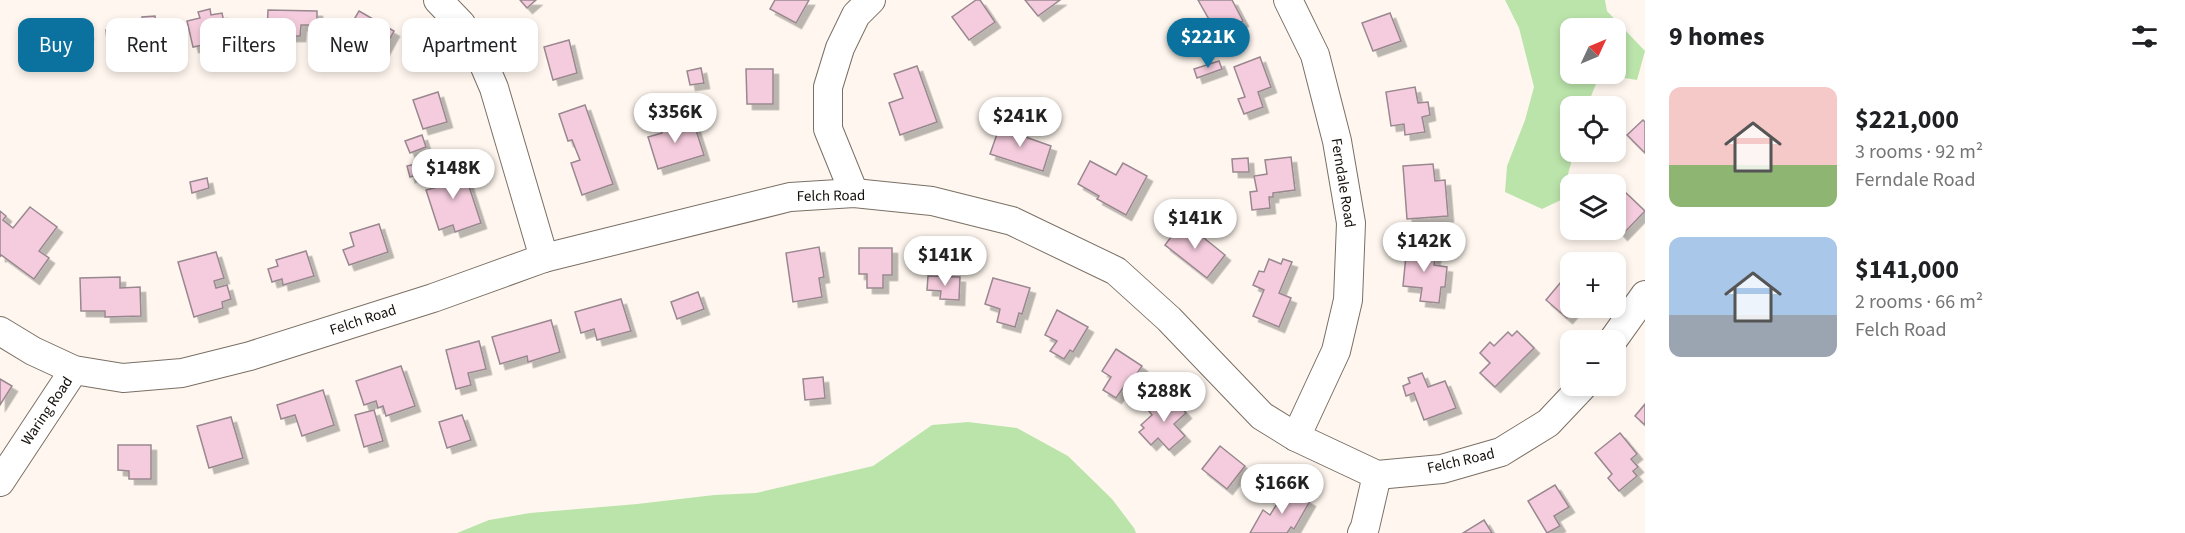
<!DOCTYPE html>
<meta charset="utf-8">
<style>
body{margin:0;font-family:"Source Sans 3",sans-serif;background:#f2f2f2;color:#202124;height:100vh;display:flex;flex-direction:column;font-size:22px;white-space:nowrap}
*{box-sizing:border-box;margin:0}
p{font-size:20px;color:#757577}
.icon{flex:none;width:33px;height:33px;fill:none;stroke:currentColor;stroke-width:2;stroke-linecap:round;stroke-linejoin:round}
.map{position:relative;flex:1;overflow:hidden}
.panel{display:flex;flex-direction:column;background:#fff;width:540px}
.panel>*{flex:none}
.hud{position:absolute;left:18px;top:18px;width:570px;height:54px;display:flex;gap:12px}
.needle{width:39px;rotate:46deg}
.fabs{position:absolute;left:1560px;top:18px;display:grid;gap:12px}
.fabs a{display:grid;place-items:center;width:66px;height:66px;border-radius:12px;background:#fff;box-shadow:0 3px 9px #0003;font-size:30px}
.price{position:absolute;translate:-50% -51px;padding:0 14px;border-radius:21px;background:#fff;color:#222;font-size:20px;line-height:39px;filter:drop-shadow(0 2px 3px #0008)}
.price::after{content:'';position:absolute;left:50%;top:36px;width:18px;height:14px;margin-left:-9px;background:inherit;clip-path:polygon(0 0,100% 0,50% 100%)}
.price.current{background:#0b719e;color:#fff}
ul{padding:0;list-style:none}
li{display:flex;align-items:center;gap:18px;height:150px;padding:0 24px}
li span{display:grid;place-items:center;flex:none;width:168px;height:120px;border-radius:12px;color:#555}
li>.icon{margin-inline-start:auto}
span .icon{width:72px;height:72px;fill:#fffc;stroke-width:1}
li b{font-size:26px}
h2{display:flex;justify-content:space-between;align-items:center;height:72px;padding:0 24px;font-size:26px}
.pill{padding:0 21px;border-radius:12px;background:#fff;box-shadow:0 3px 9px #0003;font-size:21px;line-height:54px}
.pill.current{background:#0b719e;color:#fff}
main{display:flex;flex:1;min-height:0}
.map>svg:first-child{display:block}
</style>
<main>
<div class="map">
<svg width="1645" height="533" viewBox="0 0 1645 533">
<defs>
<filter id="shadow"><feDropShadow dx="5.5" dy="5.5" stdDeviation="0" flood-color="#0004"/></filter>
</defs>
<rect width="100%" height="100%" fill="#fff7ef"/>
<g fill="#bbe4ab" fill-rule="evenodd">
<path d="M1505 0H1605L1607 11 1645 51 1637 80 1600 74 1587 106H1570V152H1574L1561 200 1542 209 1505 192 1507 166 1525 120 1534 87 1519 28ZM1570 28H1616V74H1570Z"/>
<path d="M968 422 1017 428 1068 456 1112 499 1134 528 1136 533H451H457L489 520 530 513 637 504 714 495 756 493 873 466 932 425Z"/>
</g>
<g fill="#f5ccdd" stroke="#99888f" stroke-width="1.5" filter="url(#shadow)">
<path d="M520 0H536L527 8Z"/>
<path d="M775 0H809L796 23 770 9Z"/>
<path d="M976 0H980L995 22 969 40 952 17Z"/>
<path d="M1025 0H1060L1038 16Z"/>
<path d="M1198 0H1232L1243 21 1218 35Z"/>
<path d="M210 9 211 15 222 13 227 36 217 38 218 42 193 47 187 21 200 18 198 12Z"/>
<path d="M268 10 317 11V25H301L300 36H267Z"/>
<path d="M359 11 394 31 382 53 346 33Z"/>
<path d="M1390 13 1401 41 1373 51 1362 23Z"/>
<path d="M155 16 161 60 129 64 128 57 109 59 106 30 143 25 142 17Z"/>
<path d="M32 19 88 33 81 61 68 58 71 46 62 43 57 64 23 56Z"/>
<path d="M569 40 577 73 553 80 544 47Z"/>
<path d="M1260 57 1271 87 1258 92 1263 107 1244 114 1238 99 1245 97 1234 67Z"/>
<path d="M1219 61 1222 69 1197 78 1194 69Z"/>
<path d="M917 66 937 122 900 135 889 103 903 98 894 74Z"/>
<path d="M701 68 704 83 690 85 687 71Z"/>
<path d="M746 69H773V104H747Z"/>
<path d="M1415 87 1418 103 1428 102 1430 115 1422 117 1425 132 1405 135 1404 124 1391 126 1386 92Z"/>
<path d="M438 92 447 122 423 129 413 100Z"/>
<path d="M585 105 613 184 582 195 571 163 580 160 572 140 568 141 559 114Z"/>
<path d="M674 118 678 130 694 124 704 155 658 169 648 137 662 133 659 122Z"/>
<path d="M1002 120 1019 126 1017 134 1051 146 1043 171 990 154Z"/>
<path d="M1643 120 1645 122V153L1627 135Z"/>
<path d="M422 135 426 147 410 153 405 141Z"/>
<path d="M1291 157 1295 190 1273 193V197H1269L1270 208 1252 210 1250 192 1257 191 1254 176 1267 174 1265 160Z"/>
<path d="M1248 158 1249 172H1233L1232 159Z"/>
<path d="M1090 161 1116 175 1123 163 1147 176 1126 215 1097 199 1099 196 1078 184Z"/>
<path d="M424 162 427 172 410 177 407 166Z"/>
<path d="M461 162 481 223 455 232 453 225 439 230 426 190 441 186 436 170Z"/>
<path d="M1433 164 1435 181 1445 180 1448 216 1407 219 1403 166Z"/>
<path d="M207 178 209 188 192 193 190 182Z"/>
<path d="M1624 191 1645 211 1622 235 1616 228V200Z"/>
<path d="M30 207 57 227 39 251 49 258 34 279 1 255 0 257V211L6 216 3 220 13 228Z"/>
<path d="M1183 221 1225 255 1207 278 1165 245Z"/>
<path d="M379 224 388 252 349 265 343 250 354 246 350 233Z"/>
<path d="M1407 245 1436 248 1434 265 1447 267 1445 287H1441L1439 303 1420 301 1422 288 1403 286Z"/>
<path d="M819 247 824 277 819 278 822 297 793 302 786 253Z"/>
<path d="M859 248H892V275H883V288H867V274H859Z"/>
<path d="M306 251 314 276 283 285 282 279 272 282 268 269 278 266 276 260Z"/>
<path d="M216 252 224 278 214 281 216 288 227 285 231 299 222 302 223 308 194 317 178 262Z"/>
<path d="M1269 259 1281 264 1283 259 1292 262 1279 293 1291 298 1279 327 1253 316 1264 290 1253 285 1259 271 1264 272Z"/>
<path d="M1570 265V308H1576L1567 318 1546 300 1566 276 1563 274Z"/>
<path d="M928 276 960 277 959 300 940 299 941 291 927 290Z"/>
<path d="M120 277V288L140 287 141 316 105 317V311H81L80 278Z"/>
<path d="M993 278 1030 288 1022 314 1019 313 1015 327 997 322 1000 309 985 304Z"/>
<path d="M698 292 704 309 677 319 671 302Z"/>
<path d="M621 299 631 331 597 340 594 329 581 333 575 312Z"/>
<path d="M1057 310 1088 327 1073 352 1070 350 1064 359 1050 351 1057 341 1045 335Z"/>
<path d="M551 320 560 352 528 362 527 356 500 364 492 337Z"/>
<path d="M1517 331 1534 348 1495 387 1480 373 1490 363 1480 353 1490 342 1494 346 1508 332 1512 336Z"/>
<path d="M479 341 486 369 468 373 471 385 456 389 446 350Z"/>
<path d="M1116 349 1142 366 1128 387 1125 385 1116 398 1103 390 1111 377 1102 371Z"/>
<path d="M401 366 415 406 386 416 383 406 378 408 376 401 364 405 356 381Z"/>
<path d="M1422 373 1428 387 1445 381 1456 408 1424 420 1414 393 1406 396 1403 386 1410 383 1408 378Z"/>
<path d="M823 377 825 398 805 400 803 379Z"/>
<path d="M0 379 12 386 0 405Z"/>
<path d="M323 390 334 425 302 436 295 415 281 419 277 405Z"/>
<path d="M1169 394 1186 413 1174 424 1185 436 1169 450 1158 438 1151 445 1139 432 1144 428 1141 425 1152 415 1149 411Z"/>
<path d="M1645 404V425L1635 416Z"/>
<path d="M374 410 383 441 364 447 355 415Z"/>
<path d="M462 415 471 440 447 448 439 422Z"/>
<path d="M231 417 243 458 209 468 197 426Z"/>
<path d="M1620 433 1637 454 1631 459 1638 467 1633 471 1637 476 1619 491 1608 478 1612 474 1595 453Z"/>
<path d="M118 445H151V479H129V471L118 470Z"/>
<path d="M1220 446 1245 466 1227 489 1202 469Z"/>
<path d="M1555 485 1569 507 1554 516 1560 526 1547 533 1528 501Z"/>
<path d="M1287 488 1310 501 1294 529 1291 527 1287 533H1250L1263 510 1270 515Z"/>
<path d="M1484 520 1492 533H1463Z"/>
</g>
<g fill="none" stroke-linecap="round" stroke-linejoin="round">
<defs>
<g id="street">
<path d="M438 0 461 24 479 53 494 88 544 258"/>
<path d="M1288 0 1315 55 1337 141 1351 223 1348 300 1336 351 1296 437"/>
<path d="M854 193 828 129V87L840 48 856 15 871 0"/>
<path d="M0 331 33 351 74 370 123 378 182 373 250 356 433 298 544 258 790 197 854 193 932 201 1012 221 1116 271 1169 319 1262 416 1296 437 1377 475 1442 469 1501 452 1548 423 1583 386"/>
<path d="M1613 340 1645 295"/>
<path d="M0 482 74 370"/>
<path d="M1362 533 1365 527 1377 475"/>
</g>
</defs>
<use href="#street" stroke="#7a6f64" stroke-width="30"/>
<use href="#street" stroke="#fff" stroke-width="28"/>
</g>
<g text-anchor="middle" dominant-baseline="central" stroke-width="4.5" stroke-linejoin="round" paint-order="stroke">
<g font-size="15" fill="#130e0a" stroke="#fff">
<text transform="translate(1343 183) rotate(81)">Ferndale Road</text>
<text transform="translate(831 196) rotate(-1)">Felch Road</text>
<text transform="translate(363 320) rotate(-18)">Felch Road</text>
<text transform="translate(47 411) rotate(-56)">Waring Road</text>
<text transform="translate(1461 461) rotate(-13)">Felch Road</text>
</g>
</g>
</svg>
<div class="fabs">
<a><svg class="needle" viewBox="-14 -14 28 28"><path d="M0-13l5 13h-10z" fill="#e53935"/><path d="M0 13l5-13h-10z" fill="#757577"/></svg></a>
<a><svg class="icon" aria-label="locate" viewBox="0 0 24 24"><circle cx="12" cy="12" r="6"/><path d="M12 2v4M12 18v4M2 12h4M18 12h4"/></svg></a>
<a><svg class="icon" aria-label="layers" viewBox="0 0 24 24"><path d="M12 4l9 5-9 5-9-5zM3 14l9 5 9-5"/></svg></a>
<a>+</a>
<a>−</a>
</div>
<b class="price current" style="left:1208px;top:69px">$221K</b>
<b class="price" style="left:675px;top:144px">$356K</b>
<b class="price" style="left:1020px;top:148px">$241K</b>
<b class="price" style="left:453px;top:200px">$148K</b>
<b class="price" style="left:1195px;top:250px">$141K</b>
<b class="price" style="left:1424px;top:273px">$142K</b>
<b class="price" style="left:945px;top:287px">$141K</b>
<b class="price" style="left:1164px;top:423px">$288K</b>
<b class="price" style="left:1282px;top:515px">$166K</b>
<div class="hud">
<a class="pill current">Buy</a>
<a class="pill">Rent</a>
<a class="pill">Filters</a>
<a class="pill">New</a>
<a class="pill">Apartment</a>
</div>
</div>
<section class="panel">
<h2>9 homes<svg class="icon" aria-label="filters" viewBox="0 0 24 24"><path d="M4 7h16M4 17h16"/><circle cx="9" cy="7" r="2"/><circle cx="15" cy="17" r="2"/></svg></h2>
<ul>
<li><span style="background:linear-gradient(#f6c9c9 65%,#8fb573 0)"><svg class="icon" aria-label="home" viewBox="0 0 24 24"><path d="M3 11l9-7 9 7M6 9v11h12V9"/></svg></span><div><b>$221,000</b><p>3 rooms · 92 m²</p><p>Ferndale Road</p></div></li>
<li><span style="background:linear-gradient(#a9c7e8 65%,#9aa5b1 0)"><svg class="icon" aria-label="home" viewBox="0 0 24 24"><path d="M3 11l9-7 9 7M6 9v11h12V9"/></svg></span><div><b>$141,000</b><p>2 rooms · 66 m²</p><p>Felch Road</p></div></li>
</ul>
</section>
</main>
